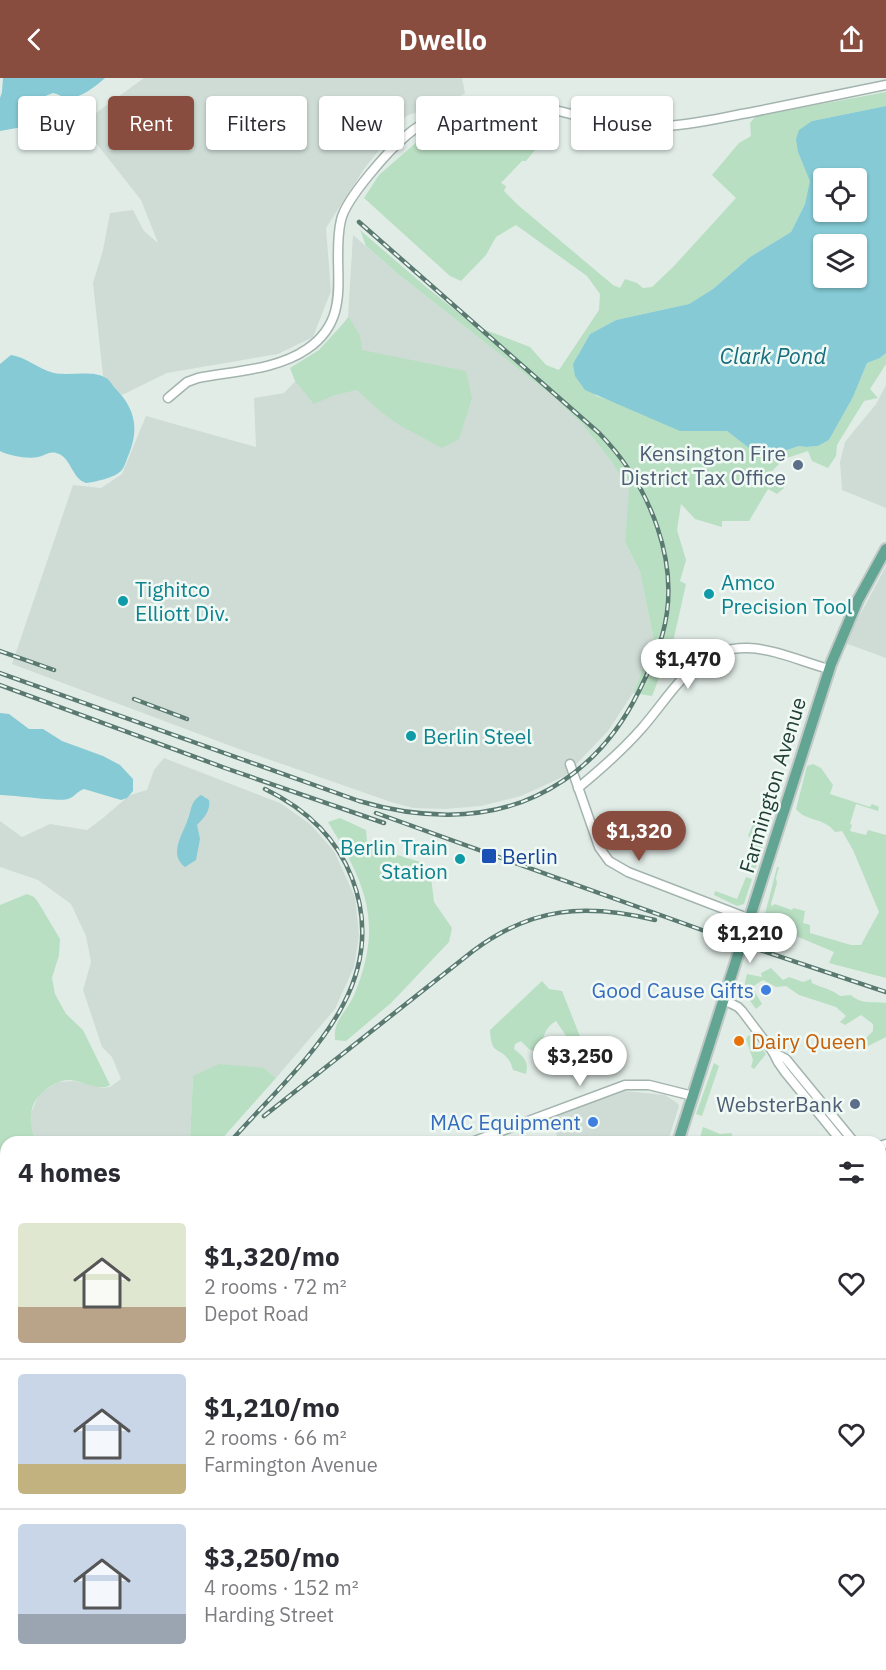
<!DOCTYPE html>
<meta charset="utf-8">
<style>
body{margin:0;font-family:"IBM Plex Sans",sans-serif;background:#f2f2f3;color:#2b2b33;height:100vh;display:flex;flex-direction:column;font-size:22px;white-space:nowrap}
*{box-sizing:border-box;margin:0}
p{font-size:20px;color:#7c7c81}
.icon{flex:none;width:33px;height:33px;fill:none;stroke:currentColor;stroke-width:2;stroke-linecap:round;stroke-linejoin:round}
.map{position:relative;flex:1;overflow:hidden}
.details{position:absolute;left:0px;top:1058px;width:886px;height:536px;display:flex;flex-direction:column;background:#fff;border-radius:18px 18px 0 0;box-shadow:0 2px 4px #0004}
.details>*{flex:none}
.top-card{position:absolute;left:18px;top:18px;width:850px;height:54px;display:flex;gap:12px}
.buttons{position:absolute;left:813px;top:90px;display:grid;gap:12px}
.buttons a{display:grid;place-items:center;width:54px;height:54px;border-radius:6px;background:#fff;box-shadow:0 2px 4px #0004;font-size:30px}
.price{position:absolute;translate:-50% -51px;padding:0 14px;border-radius:21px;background:#fff;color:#222;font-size:20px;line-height:39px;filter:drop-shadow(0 2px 3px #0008)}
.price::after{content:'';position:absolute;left:50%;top:36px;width:18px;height:14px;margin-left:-9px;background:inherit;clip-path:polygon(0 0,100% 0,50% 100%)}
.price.selected{background:#894d40;color:#fff}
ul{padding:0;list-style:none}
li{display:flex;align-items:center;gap:18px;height:150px;padding:0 18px}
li+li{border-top:2px solid #e1e1e2}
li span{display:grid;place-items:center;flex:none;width:168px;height:120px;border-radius:6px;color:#555}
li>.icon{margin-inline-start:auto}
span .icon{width:72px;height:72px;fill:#fffc;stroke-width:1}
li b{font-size:26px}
h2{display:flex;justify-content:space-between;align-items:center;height:72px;padding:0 18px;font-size:26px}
.pill{padding:0 21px;border-radius:6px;background:#fff;box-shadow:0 2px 4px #0004;font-size:21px;line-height:54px}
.pill.selected{background:#894d40;color:#fff}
header{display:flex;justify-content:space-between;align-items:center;height:78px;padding:0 18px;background:#894d40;color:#fff;font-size:27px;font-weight:700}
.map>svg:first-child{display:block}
</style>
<header><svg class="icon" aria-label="back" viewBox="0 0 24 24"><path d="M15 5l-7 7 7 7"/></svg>Dwello<svg class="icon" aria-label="share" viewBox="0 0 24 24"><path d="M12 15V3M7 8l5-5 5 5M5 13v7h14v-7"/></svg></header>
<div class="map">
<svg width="886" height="1592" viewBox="0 0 886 1592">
<rect width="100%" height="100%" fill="#e1ece7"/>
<g fill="#cfdcd6">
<path d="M144 0H462L465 15 456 21 406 38 364 91 326 150 331 213 313 259 278 276 167 295 122 317 103 298 93 205 103 172 110 135 133 132 144 153 158 165 141 122 81 46Z"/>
<path d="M353 157 398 196 554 319 583 347 611 383 630 412 625 464 640 494 654 563 633 615 608 653 565 698 521 718 481 728 445 731 413 730 391 724 239 671 12 586 73 407 101 410 122 396 146 338 256 369 254 320 284 315 326 271 348 239Z"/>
<path d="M886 307V430L842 412 840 384 845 364 876 326Z"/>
<path d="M886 488V580L845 565Z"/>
<path d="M164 680 280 725 310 746 334 773 355 819 359 857 354 889 335 931 276 1000 264 990 193 998 190 1063H36L31 1052V1035L39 1016 58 1004 73 1003 103 1010 110 1009 121 1001 112 979 102 969 83 912 91 884 86 858 71 826 38 802 0 789V743L22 759 50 746 87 752 103 740 130 717 147 712 154 692Z"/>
<path d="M625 1013 665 1017 677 1025 679 1028 668 1063H559L550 1040Z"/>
<path d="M6 1392V1519L0 1522V1394Z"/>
</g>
<g fill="#b8dfc2">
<path d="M886 14V28L812 43 798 74 811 103 805 126 791 154 750 179 713 211 689 226 616 242 590 256 578 277 596 318 705 352 727 353 758 377 766 379 799 368 806 369 818 368 829 362 853 319 867 285 880 280 886 275V286L870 311 878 320 864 323 837 367 836 378 828 390 812 383 808 373 784 381 770 395 784 410 777 416 768 411 749 443H722V449L695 441 681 426 677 452 686 482 680 503 686 506 673 564 652 618 633 615 654 563 640 494 625 464 629 412 611 383 583 347 554 319 398 196 366 168 360 152 425 208 475 248 530 269 546 287 559 292 599 232 600 216 587 198 516 147 496 159 486 177 461 203 450 198 364 120 379 97 427 55 474 37 505 33 527 36 549 49 550 54 526 83H522L501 105 506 108 504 113 518 127 613 207 620 210 625 201 637 205 643 210 652 209 674 188 736 120 712 97 739 65 751 58 750 45 756 38Z"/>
<path d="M349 239 360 258 362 272 466 293 472 320 459 361 442 370 401 348 381 334 357 312 335 317 314 326 295 303 290 290 319 272Z"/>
<path d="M813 686 821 690 833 707 830 716 870 729 872 726 879 729 878 733 856 726 850 746 852 747 850 753 866 757 868 752 886 757V900L829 885 834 874 791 856 772 845 763 844 777 789H779L776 800 777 805 771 826 772 828 775 826 792 832 793 830 805 833 803 845 810 847V855L851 867H861L879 834 853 772 842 753 835 754C824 739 806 744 796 731L807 688Z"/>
<path d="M764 737 772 739 754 795 737 788 739 783 746 784 754 761 748 758 753 746 760 748Z"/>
<path d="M340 740 366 752 367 763 375 770 420 784 431 799 434 824 452 850 449 864 391 925 346 963 335 962C333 942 346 935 354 917 384 846 366 806 328 744Z"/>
<path d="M746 799 752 801 744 826 737 828 714 817 715 813 737 821Z"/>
<path d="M27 816 34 819 38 824 60 861 59 877 52 900 55 916 66 936 83 952 110 1007C100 1014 82 1003 70 1002 61 1002 55 1005 48 1010 28 1023 28 1042 35 1063L6 1064V1159H0V827Z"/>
<path d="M771 890 783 902 789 899 803 904 811 901 812 905C822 910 832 911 840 918L851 917C862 927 873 923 886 925V959L864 970V962L873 953V946L861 937 845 947 840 944 846 938 836 929 799 917 786 908 776 909 763 902 752 909 762 926 756 931C746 917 742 913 747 896L762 899 761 895Z"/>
<path d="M542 903 549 911 562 913 587 976 566 970 571 965 556 943C544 950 543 960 540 973 531 975 527 969 521 963L515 966 514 971C524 979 529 983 526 996L513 992C512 989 511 985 509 982 499 968 491 978 490 952Z"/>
<path d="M751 957 766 976 754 991 751 989 753 982 746 961 748 958Z"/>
<path d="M714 985 719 988 702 1038 696 1036Z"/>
<path d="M219 986 264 990 276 1000 220 1063H190L193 998Z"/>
<path d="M703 1049 720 1056 732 1055 731 1063H687L689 1060H700Z"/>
<path d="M542 1587H793L797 1592H541Z"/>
</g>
<g fill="#85cad5" fill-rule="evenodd">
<path d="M3 0H105C96 8 80 21 67 20 62 19 58 16 53 15 35 21 35 29 33 45L28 48 0 53V20L2 14Z"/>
<path d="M886 28V275L880 280 867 285 853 319 829 362 818 368 806 369 799 368 766 379 758 377 727 353H680L585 312 575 298 573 286 590 256 616 242 689 226 713 211 750 179 791 154 805 126 810 103 798 74 796 61 799 52 812 43ZM856 100V134H824V100ZM856 166V200H824V166Z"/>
<path d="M11 277C26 279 38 291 54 295 69 298 92 292 104 299 109 301 111 305 114 309 134 329 140 349 129 376 126 382 125 389 121 393 114 400 95 404 86 405 71 400 71 378 56 375 49 373 44 378 38 379 27 381 10 378 0 373V286Z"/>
<path d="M0 635 9 636 29 651H43L62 663 103 678 120 687 133 701V713L127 720 121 722 84 711C77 713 75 719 68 721 61 724 13 717 0 717Z"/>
<path d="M201 717 209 722C211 732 204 740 197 747L200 761 196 782 185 789C168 776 183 756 188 741 192 731 190 724 201 717Z"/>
</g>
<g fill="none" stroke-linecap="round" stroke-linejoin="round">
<defs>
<g id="minor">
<path d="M168 320 187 304 198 300C233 293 277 292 307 271 356 238 330 188 341 142 346 120 389 72 407 57 416 49 427 43 438 38 500 9 539 30 600 43 621 47 642 48 663 48 694 47 723 39 753 34 797 25 842 16 886 7"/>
<path d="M570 686 599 769 609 783 628 794 750 841"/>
<path d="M578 710C601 691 623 672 642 650 672 616 695 568 748 570 775 571 803 584 829 591"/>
<path d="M724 922 738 929 742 933 773 974 778 984 785 994 842 1064"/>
<path d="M773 974 786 981 854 1064"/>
<path d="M472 1064 625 1007H649L693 1018"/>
<path d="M880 1068 886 1066"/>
<path d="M880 1187 886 1185"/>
<path d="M880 1365 886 1380"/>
<path d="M880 1433 886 1431"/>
<path d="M882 1592 886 1571"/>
</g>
<g id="major">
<path d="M678 1064 831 586 858 522 886 471"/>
<path d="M880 1089 886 1093"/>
<path d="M0 1388 6 1386"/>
<path d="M530 1592 531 1587"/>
</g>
</defs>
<use href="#minor" stroke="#a3b4ae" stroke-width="11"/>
<use href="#major" stroke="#c1c9c7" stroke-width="14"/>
<use href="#minor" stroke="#fff" stroke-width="8"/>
<use href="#major" stroke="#62a593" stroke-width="10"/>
<defs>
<g id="rail">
<path d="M0 573 54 592"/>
<path d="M0 595 359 723C416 740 481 744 536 718 583 696 617 658 639 613 648 595 656 577 662 558 683 486 649 406 599 355L359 144"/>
<path d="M0 607 225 690 384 745"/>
<path d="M134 621 187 641"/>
<path d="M376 735 727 861 886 914"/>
<path d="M264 1038 473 873C532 829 585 825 655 842"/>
<path d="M230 1064C296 989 395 912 352 800 336 758 304 730 265 711"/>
<path d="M0 1241 6 1238"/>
</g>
</defs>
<use href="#rail" stroke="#5a7a71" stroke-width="4.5"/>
<use href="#rail" stroke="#f1f9f5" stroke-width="2" stroke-dasharray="7" stroke-linecap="butt"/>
</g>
<g fill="#5c6f8a" stroke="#f1f9f5" stroke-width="2">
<circle cx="798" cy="387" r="6"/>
<circle cx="855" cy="1026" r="6"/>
</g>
<g fill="#0f9aa8" stroke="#f1f9f5" stroke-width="2">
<circle cx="709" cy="516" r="6"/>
<circle cx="123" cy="523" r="6"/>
<circle cx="411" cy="658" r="6"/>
<circle cx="460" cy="781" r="6"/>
</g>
<rect fill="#1a4fb4" stroke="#f1f9f5" stroke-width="2" x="481" y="770" width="16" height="16" rx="3"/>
<g fill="#3f7fe0" stroke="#f1f9f5" stroke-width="2">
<circle cx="766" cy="912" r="6"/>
<circle cx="593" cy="1044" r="6"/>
</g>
<circle fill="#e8710a" stroke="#f1f9f5" stroke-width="2" cx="739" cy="963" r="6"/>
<g text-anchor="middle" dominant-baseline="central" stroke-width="5" stroke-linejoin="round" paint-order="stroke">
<g font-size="21" fill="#4e5e75" stroke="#f1f9f5" text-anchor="end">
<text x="786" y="375">Kensington Fire<tspan x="786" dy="24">District Tax Office</tspan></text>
<text x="843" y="1026">WebsterBank</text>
</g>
<g font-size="21" fill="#0d838f" stroke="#f1f9f5" text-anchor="start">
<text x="721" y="504">Amco<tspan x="721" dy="24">Precision Tool</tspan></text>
<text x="135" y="511">Tighitco<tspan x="135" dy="24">Elliott Div.</tspan></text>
<text x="423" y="658">Berlin Steel</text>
<text x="448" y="769" text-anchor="end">Berlin Train<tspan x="448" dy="24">Station</tspan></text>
</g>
<g font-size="21" fill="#203e36" stroke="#f1f9f5">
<text transform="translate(772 707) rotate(-73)">Farmington Avenue</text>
</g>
<g font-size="21" fill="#164399" stroke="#f1f9f5" text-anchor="start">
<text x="502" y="778">Berlin</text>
</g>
<g font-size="21" fill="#366cbe" stroke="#f1f9f5" text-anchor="end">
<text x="754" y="912">Good Cause Gifts</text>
<text x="581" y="1044">MAC Equipment</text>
</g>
<g font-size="21" fill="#c56008" stroke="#f1f9f5" text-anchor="start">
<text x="751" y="963">Dairy Queen</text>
</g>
<g font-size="22" font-style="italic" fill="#166e7e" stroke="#f1f9f5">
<text x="773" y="277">Clark Pond</text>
</g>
</g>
</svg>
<div class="buttons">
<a><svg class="icon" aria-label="locate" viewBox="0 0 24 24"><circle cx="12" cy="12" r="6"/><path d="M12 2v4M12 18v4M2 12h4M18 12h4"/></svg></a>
<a><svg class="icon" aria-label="layers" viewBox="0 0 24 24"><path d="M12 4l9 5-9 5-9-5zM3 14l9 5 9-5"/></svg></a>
</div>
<b class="price" style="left:688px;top:612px">$1,470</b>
<b class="price selected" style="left:639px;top:784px">$1,320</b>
<b class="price" style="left:750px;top:886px">$1,210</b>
<b class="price" style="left:580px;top:1009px">$3,250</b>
<div class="top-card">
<a class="pill">Buy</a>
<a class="pill selected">Rent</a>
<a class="pill">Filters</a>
<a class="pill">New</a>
<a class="pill">Apartment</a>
<a class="pill">House</a>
</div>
<section class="details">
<h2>4 homes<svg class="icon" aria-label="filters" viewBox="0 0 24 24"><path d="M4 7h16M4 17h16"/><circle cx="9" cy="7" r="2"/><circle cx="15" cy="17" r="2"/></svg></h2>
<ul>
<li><span style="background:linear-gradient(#dfe7d0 70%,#b9a48a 0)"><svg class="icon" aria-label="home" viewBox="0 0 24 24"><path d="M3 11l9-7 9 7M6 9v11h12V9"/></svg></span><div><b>$1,320/mo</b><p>2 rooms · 72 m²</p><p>Depot Road</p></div><svg class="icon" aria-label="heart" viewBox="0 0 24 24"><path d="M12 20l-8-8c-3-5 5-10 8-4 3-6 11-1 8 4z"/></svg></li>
<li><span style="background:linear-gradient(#c9d6e8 75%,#c2b280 0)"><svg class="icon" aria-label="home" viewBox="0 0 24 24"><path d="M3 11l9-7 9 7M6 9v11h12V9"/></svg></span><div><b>$1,210/mo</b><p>2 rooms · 66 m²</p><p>Farmington Avenue</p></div><svg class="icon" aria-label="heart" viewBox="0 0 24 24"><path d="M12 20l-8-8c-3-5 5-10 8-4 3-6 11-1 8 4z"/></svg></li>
<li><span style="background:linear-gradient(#c9d6e8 75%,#9aa5b1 0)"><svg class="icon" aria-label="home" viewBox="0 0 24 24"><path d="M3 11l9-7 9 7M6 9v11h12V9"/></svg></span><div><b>$3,250/mo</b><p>4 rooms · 152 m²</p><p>Harding Street</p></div><svg class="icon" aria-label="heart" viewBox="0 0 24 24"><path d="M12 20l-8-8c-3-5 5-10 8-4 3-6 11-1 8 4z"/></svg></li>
</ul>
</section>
</div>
